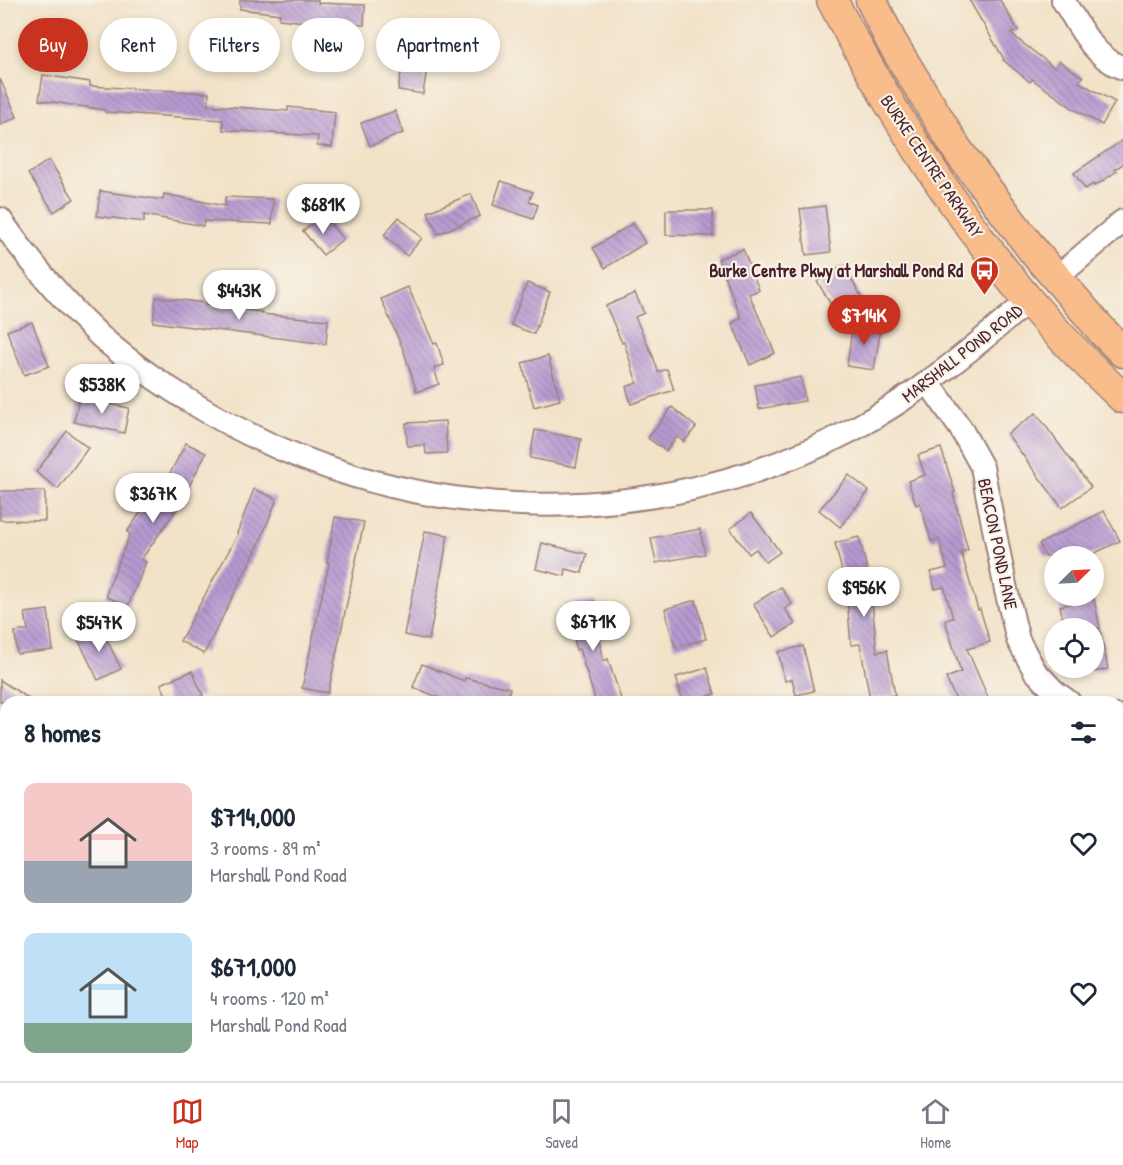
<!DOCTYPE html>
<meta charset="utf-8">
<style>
body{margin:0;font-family:"Patrick Hand",sans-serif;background:#f6f6f7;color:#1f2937;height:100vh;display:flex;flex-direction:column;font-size:22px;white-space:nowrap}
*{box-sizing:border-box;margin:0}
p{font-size:20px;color:#747a83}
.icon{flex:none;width:33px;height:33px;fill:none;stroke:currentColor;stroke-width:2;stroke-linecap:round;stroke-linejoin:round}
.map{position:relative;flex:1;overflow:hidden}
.sheet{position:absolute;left:0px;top:696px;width:1124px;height:386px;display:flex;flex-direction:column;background:#fff;border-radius:18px 18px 0 0;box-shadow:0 3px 9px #0003}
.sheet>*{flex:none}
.banner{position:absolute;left:18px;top:18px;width:600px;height:54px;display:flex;gap:12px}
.needle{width:39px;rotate:66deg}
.fabs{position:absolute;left:1044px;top:546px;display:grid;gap:12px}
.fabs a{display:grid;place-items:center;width:60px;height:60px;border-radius:50%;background:#fff;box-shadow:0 3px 9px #0003;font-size:30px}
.price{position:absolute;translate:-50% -51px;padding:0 14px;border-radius:21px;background:#fff;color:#222;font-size:20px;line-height:39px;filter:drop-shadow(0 2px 3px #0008)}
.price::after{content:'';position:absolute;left:50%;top:36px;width:18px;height:14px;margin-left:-9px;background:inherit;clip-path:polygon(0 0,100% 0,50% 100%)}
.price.on{background:#c8321e;color:#fff}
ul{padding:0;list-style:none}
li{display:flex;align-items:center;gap:18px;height:150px;padding:0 24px}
li span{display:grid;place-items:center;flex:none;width:168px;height:120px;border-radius:12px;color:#555}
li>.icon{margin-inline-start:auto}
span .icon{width:72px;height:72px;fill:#fffc;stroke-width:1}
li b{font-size:26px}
h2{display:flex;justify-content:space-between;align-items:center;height:72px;padding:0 24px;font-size:26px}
.tag{padding:0 21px;border-radius:27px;background:#fff;box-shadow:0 3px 9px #0003;font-size:21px;line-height:54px}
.tag.on{background:#c8321e;color:#fff}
.tab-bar{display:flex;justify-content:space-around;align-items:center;height:84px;border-top:2px solid #e0e1e3;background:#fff;font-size:16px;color:#747a83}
.tab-bar a{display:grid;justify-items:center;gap:3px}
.tab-bar .on{color:#c8321e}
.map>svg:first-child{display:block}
</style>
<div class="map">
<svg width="1123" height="1081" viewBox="0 0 1123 1081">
<defs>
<pattern id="grass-dots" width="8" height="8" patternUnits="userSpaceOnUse" patternTransform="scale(1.5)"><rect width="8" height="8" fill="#a3d686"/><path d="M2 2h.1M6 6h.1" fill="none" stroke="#8eb774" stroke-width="1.8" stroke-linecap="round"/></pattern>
<pattern id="building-back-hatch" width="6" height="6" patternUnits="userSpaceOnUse" patternTransform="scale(1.5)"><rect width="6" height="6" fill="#b69ad1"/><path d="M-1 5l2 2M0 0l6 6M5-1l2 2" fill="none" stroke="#967daa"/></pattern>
</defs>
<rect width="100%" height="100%" fill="#f7f3e8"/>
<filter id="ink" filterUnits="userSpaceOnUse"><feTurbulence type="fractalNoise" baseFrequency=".0167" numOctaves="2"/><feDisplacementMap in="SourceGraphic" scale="12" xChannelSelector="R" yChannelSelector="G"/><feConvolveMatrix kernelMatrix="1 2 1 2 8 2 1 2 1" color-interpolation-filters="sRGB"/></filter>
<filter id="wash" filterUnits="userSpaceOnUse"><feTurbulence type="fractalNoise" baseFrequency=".008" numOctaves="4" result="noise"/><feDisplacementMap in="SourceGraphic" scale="24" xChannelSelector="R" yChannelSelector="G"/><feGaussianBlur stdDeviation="1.35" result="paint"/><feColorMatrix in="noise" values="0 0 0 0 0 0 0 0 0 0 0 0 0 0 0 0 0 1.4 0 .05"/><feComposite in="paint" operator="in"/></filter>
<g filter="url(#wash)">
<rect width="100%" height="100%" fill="#f2e2c7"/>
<path fill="url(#grass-dots)" stroke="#767a58" stroke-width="1.5" d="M1118 846H1123V1017L1118 1012Z"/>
<g id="blocks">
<g fill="url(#building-back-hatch)">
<path d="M240 0H318V3L365 5 364 25 316 23 279 19 280 14 240 9Z"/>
<path d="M969 0H1000L1018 30 1011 34 1055 68 1059 61 1083 77 1079 82 1115 102 1102 125 1074 109 1032 79 1030 82 1003 60 1004 59Z"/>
<path d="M406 44 430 48 423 94 398 90Z"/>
<path d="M43 75 90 82V86L209 93 208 105 288 111V107L335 112 332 147 317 146 318 136 223 130V120L105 112V110L39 100Z"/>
<path d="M0 79 17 117 0 125Z"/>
<path d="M395 111 403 133 370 146 361 123Z"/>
<path d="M1123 140V164L1115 169 1117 171 1101 182 1094 186 1093 184 1085 189 1074 173Z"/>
<path d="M49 160 74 199 54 212 28 174Z"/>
<path d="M501 181 533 192 529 201 538 205 533 219 493 205Z"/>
<path d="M100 191 163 200 164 194 225 206V197L273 199 272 224 204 221 203 226 144 215V222L97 216Z"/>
<path d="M471 194 480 216 438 234 428 212Z"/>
<path d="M825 206 831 252 806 255 800 209Z"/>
<path d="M666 210H713V236L666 235Z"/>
<path d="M323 215 343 239 323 255 303 231Z"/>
<path d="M399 217 422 238 407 256 384 235Z"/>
<path d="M633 223 645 243 605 268 593 248Z"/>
<path d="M743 249 759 290 749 294 775 353 750 365 732 323 741 318 718 259Z"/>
<path d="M844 266 866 305 849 315 842 303 833 308 817 281Z"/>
<path d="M527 283 550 292 534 334 511 325Z"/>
<path d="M408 287 434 344 437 343 444 365 434 368 439 384 417 392 403 349 381 299Z"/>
<path d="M635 293 644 313 635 317 653 356 658 372 667 369 674 390 631 404 626 387 637 383 624 342 622 343 606 306Z"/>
<path d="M156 297 205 303V305L262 312 261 314 328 320 326 344 153 322Z"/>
<path d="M32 322 49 366 24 375 7 331Z"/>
<path d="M853 322 881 326 874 370 847 366Z"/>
<path d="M548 356 560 400 534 407 522 363Z"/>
<path d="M801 377 805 401 759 409 755 385Z"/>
<path d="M79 398 129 408 124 433 74 422Z"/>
<path d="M672 407 696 427 684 442 677 437 666 451 648 438Z"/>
<path d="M1036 413 1091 487 1062 508 1007 434Z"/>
<path d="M445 421 447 453 426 454 425 445 407 446 406 423Z"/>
<path d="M535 430 581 439 576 467 530 458Z"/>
<path d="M67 431 88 448 58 489 36 472Z"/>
<path d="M186 443 206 453 180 504 141 560 146 562 128 606 107 597V591L130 534 127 532 154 493 158 496Z"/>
<path d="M941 448 955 492 953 493 968 550 961 552 978 610 980 609 990 642 967 649 990 702H957L946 678 961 672 945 620 953 618 944 587 935 589 931 572 947 568 939 539 931 541 920 503 916 505 908 481 925 475 918 455Z"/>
<path d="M849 475 869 491 840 527 819 510Z"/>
<path d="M254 489 277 499 259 544 204 654 180 641 238 534 237 533Z"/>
<path d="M0 491H45V521L0 520Z"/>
<path d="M1104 511 1120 541 1089 556H1045L1039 544Z"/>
<path d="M751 513 780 552 766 562 756 549 749 554 730 529Z"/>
<path d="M335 517 364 522 328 693 302 688 329 563 327 562Z"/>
<path d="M700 529 705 554 656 563 651 538Z"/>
<path d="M425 531 448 535 429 640 404 635Z"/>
<path d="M859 537 870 581 877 652 887 650 895 695 870 699 860 644 851 645 847 600H849L835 543Z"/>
<path d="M542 543 587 554 582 573 566 569 565 576 536 569Z"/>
<path d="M781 587 792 604 785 609 795 624 774 637 753 604Z"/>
<path d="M1094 599 1100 628H1065L1060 606Z"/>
<path d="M696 600 706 639 675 647 665 609Z"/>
<path d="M595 601 603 661 608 659 622 702H596L579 649 576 650 569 604Z"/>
<path d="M48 610 53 650 17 654 15 632 28 630 25 613Z"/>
<path d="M100 625 121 669 98 680 77 637Z"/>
<path d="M1100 629 1108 669 1094 672V630Z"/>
<path d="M803 646 814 691 796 695 792 679 785 681 778 652Z"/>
<path d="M422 664 464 681 465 678 510 688 507 702H450L413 687Z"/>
<path d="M707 668 715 694 708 696 710 702H683L676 677Z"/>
<path d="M192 671 203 695 188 702H169L161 684Z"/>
<path d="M0 680 34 702H0Z"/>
</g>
</g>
</g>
<g filter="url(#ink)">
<use href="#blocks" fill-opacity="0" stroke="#9e8079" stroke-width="1.5"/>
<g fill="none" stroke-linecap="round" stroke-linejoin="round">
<defs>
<g id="minor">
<path d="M1063 0C1079 26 1093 57 1123 68"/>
<path d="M0 219C29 261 63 301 100 336 129 362 163 385 196 405 396 527 644 539 852 430 918 395 973 348 1029 300"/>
<path d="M1056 278 1123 221"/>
<path d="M928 382 961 429 982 467 1006 590 1018 640 1035 671 1054 691 1069 702"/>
<path d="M1118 716 1123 717"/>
<path d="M0 943 6 947"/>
<path d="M362 1076 363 1081"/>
<path d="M627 1076V1081"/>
<path d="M957 1076 961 1081"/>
</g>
<g id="major">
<path d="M832 0C887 106 951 208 1028 300 1058 335 1090 367 1123 398"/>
<path d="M871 0 891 41 958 151 1035 253 1104 333 1123 352"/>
</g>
</defs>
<use href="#minor" stroke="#9e8079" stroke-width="26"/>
<use href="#major" stroke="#9e8079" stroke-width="33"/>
<use href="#minor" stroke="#fff" stroke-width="22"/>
<use href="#major" stroke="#f9bc8b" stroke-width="30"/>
</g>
</g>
<defs>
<symbol id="bus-pin" viewBox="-11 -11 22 30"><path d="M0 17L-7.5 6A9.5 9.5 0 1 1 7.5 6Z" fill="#c8321e" stroke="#f7f3e8"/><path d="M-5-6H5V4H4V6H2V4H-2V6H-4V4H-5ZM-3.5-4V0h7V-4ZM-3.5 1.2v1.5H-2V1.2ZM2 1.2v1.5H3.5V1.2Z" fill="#fff"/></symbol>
</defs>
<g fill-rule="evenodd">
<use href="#bus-pin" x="968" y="254" width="33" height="45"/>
</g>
<g text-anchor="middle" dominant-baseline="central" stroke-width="4.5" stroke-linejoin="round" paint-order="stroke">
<g font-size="18" fill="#4a1f2b" stroke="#f7f3e8">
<text transform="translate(932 166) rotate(56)">BURKE CENTRE PARKWAY</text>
<text transform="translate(962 353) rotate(-38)">MARSHALL POND ROAD</text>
<text transform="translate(998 544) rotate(78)">BEACON POND LANE</text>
</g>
<g font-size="18" font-weight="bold" fill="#4a1f2b" stroke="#f7f3e8" text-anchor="end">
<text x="963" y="270">Burke Centre Pkwy at Marshall Pond Rd</text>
</g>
</g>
</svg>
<div class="fabs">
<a><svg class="needle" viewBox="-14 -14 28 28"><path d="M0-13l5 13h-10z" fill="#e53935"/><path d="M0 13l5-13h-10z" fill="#747a83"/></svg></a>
<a><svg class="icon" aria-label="locate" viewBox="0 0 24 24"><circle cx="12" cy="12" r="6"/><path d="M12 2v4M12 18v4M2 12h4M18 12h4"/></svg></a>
</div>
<b class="price" style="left:323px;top:235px">$681K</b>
<b class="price" style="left:239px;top:321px">$443K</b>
<b class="price on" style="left:864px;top:346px">$714K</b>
<b class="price" style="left:102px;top:415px">$538K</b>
<b class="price" style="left:153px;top:524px">$367K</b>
<b class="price" style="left:864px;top:618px">$956K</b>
<b class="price" style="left:593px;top:652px">$671K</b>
<b class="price" style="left:99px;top:653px">$547K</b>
<div class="banner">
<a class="tag on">Buy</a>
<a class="tag">Rent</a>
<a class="tag">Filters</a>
<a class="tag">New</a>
<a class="tag">Apartment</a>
</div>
<section class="sheet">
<h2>8 homes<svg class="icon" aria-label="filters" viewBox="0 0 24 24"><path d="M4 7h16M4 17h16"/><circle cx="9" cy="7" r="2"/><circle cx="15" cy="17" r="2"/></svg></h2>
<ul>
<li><span style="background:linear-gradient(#f6c9c9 65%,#9aa5b1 0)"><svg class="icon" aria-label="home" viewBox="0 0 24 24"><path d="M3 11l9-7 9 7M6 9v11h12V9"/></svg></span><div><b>$714,000</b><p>3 rooms · 89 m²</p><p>Marshall Pond Road</p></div><svg class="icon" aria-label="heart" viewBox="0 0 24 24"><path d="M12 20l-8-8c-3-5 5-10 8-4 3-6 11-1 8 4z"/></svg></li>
<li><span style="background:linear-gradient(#bfe0f5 75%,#7fa58c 0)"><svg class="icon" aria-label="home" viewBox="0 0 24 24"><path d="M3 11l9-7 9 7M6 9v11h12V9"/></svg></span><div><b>$671,000</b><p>4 rooms · 120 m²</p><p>Marshall Pond Road</p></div><svg class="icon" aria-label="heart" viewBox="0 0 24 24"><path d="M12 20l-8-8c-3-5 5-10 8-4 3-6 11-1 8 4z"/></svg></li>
</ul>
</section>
</div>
<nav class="tab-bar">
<a class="on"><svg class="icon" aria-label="map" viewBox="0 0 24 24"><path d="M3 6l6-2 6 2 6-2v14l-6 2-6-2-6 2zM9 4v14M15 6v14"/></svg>Map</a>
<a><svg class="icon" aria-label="saved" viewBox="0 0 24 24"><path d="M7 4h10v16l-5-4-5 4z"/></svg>Saved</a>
<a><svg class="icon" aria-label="home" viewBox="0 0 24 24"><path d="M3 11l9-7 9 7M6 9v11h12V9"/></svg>Home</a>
</nav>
